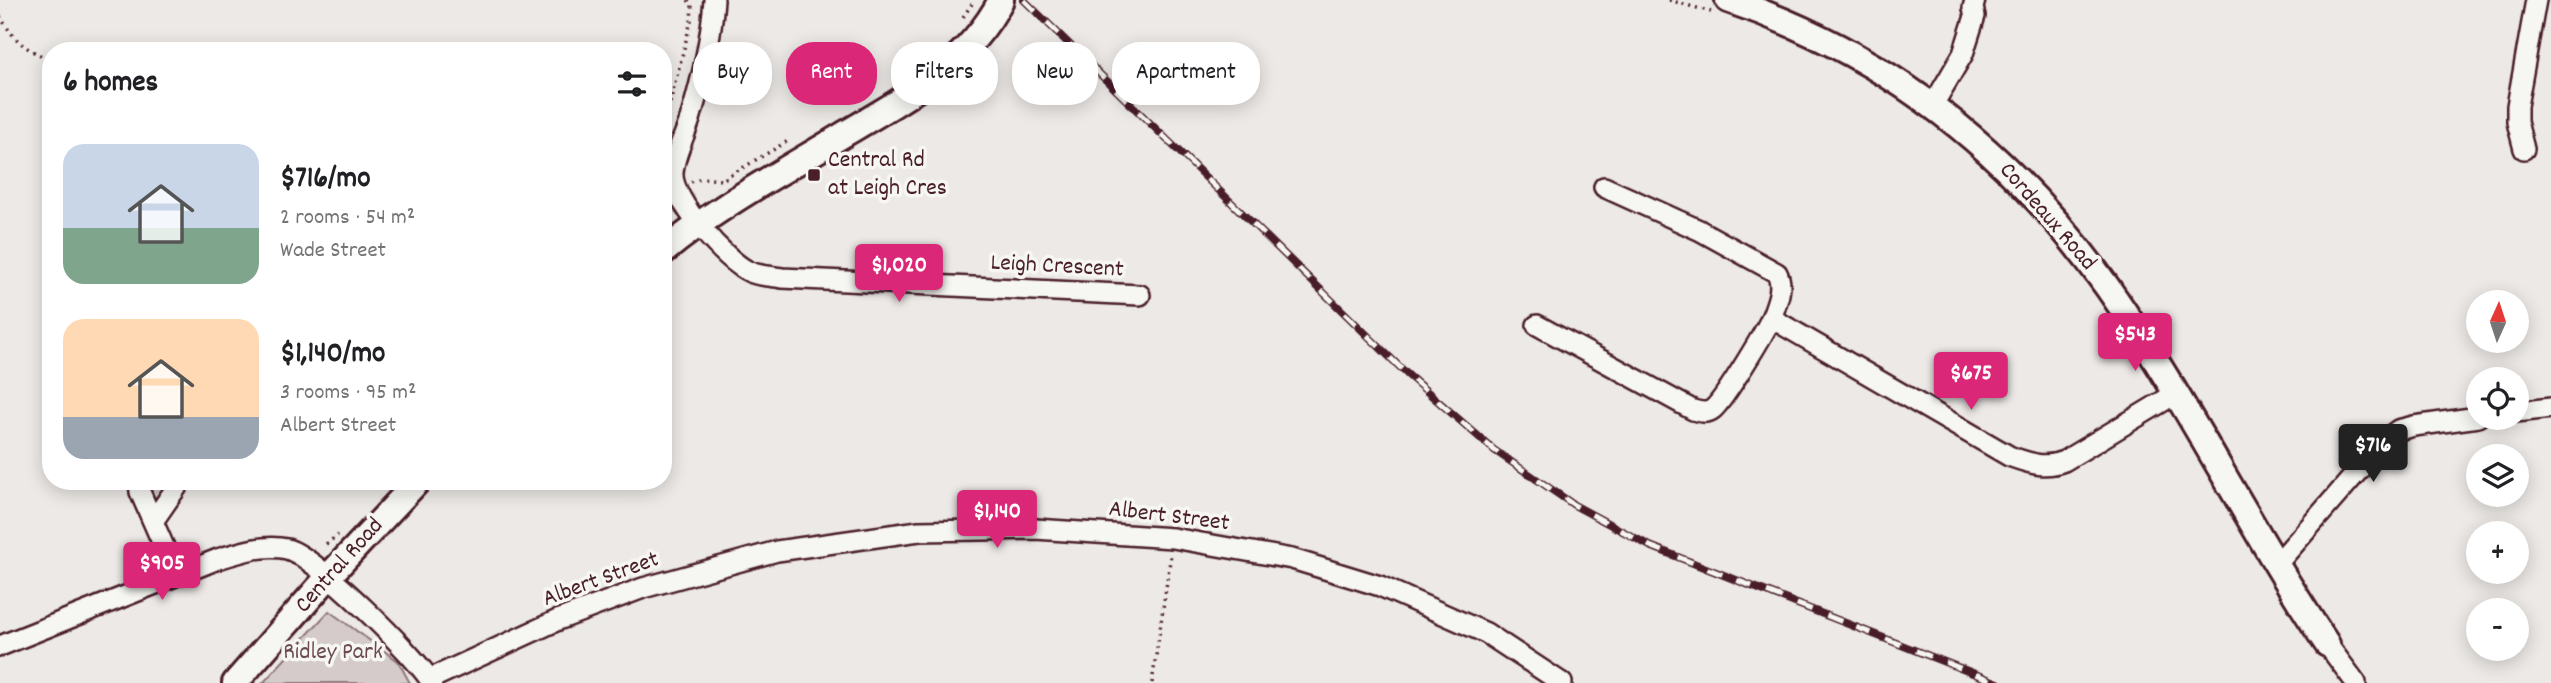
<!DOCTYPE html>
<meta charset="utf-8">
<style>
body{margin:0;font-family:Dekko,sans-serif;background:#f2f2f2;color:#202124;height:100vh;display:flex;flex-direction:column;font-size:26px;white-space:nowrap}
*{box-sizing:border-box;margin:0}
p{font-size:23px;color:#757577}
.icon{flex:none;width:38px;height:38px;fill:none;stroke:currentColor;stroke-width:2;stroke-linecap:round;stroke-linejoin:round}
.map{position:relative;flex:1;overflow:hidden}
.panel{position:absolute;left:42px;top:42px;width:630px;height:448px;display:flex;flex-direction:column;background:#fff;border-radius:28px;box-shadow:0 4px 18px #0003}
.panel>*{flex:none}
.top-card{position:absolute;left:693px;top:42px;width:665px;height:63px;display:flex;gap:14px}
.needle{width:46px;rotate:3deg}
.controls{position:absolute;left:2466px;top:290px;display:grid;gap:14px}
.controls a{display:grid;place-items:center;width:63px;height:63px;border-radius:50%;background:#fff;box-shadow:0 4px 18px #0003;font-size:35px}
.price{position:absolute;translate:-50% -60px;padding:0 16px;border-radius:7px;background:#db2777;color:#fff;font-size:23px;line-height:46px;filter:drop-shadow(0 2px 4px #0008)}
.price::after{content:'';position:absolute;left:50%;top:42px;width:21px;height:16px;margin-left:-10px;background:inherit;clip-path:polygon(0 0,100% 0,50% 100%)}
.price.current{background:#222;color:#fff}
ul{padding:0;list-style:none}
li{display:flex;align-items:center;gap:21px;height:175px;padding:0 21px}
li span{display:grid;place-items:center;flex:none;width:196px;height:140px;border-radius:21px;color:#555}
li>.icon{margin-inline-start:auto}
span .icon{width:84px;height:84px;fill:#fffc;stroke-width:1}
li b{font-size:30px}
h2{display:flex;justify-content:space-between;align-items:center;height:84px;padding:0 21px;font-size:30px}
.tag{padding:0 24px;border-radius:28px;background:#fff;box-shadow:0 4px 18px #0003;font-size:24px;line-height:63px}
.tag.current{background:#db2777;color:#fff}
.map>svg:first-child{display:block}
</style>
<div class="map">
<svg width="2551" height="683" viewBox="0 0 2551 683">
<rect width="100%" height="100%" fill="#ece9e6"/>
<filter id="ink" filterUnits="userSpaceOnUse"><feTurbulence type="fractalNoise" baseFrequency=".0143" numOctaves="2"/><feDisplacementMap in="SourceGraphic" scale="14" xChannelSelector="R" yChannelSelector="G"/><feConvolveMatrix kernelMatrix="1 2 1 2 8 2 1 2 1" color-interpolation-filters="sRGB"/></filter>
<g filter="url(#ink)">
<g fill="#d4cbca" stroke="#8f757a" stroke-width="2">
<path d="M146 481H169L156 498 154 505Z"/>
<path d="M329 611 398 661 410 683H263Z"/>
</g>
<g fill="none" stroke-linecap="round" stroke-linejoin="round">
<defs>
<g id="minor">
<path d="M714 0C711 39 702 79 691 116 686 134 674 154 673 173 671 199 726 262 750 272 759 276 772 276 782 278L1140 295"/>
<path d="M1933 105 1963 54 1975 16 1973 8 1975 0"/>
<path d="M2524 149 2517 122V106L2536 0"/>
<path d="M1771 318 2009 456C2029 463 2044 469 2064 461L2175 394"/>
<path d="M1537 325 1693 410C1700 412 1707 414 1713 409 1724 400 1767 329 1772 316 1777 302 1784 286 1777 273L1699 230 1604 187"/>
<path d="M2516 412 2551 408"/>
<path d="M139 481 140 492 176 574"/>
<path d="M154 520 181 481"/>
<path d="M2276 565 2386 439 2398 430 2414 426 2478 417"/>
<path d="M2327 644 2356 683"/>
<path d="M0 646 218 559C240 552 264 544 287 549 315 556 416 656 432 683"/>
<path d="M430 679 558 620 643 588 777 551 919 531 1035 529 1173 538 1292 559 1380 586 1486 633 1562 683"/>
</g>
<g id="major">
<path d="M1728 0C1886 53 2012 152 2108 288 2188 402 2249 528 2327 644"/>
<path d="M663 252C719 205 784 171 846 133 904 99 969 63 1001 0"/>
<path d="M235 683 328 577 418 481"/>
</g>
</defs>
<use href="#minor" stroke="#4a1f2b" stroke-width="24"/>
<use href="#major" stroke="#4a1f2b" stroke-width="30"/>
<g stroke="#4a1f2b" stroke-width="3.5" stroke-dasharray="2 5" stroke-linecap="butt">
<path d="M1669 0 1711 12"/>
<path d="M0 16C13 39 26 51 51 59"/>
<path d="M963 17 972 4"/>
<path d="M663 130 691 21 692 5 688 0"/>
<path d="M691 182 701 178 722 180 788 141"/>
<path d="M326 544 338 535"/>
<path d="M1152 683 1171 554"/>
</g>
<use href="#minor" stroke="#f6f6f2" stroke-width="19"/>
<use href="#major" stroke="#f6f6f2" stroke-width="24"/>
<defs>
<path id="rail" d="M1024 0 1408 375 1494 450 1574 505 1650 546 1998 683"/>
</defs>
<use href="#rail" stroke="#4a1f2b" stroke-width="8"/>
<use href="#rail" stroke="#f6f6f2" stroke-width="5" stroke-dasharray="16" stroke-linecap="butt"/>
</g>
</g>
<rect fill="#4a1f2b" stroke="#f6f6f2" stroke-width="2.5" x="807" y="168" width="14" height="14" rx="3.5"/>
<g text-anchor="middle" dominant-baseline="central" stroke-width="7" stroke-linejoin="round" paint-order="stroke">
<g font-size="24" fill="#4a1f2b" stroke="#f6f6f2" text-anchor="start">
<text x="828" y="161">Central Rd<tspan x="828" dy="28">at Leigh Cres</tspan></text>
</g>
<g font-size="24" fill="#4a1f2b" stroke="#f6f6f2">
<text transform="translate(2047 217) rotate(49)">Cordeaux Road</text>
<text transform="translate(1057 267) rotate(3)">Leigh Crescent</text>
<text transform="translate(1169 517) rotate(7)">Albert Street</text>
<text transform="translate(340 566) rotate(-48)">Central Road</text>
<text transform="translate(601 580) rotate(-20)">Albert Street</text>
</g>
<g font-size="24" fill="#6c4a53" stroke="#f6f6f2">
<text x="333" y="653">Ridley Park</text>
</g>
</g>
</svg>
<div class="controls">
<a><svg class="needle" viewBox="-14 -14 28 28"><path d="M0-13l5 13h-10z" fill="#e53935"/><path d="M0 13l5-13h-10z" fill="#757577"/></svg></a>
<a><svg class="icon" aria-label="locate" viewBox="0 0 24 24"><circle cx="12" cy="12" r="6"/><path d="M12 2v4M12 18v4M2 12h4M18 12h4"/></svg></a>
<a><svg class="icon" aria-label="layers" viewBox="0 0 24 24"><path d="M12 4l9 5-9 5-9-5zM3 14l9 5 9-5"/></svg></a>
<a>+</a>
<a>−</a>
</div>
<b class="price" style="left:899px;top:304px">$1,020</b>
<b class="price" style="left:2135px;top:373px">$543</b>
<b class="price" style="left:1971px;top:412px">$675</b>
<b class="price current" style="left:2373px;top:484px">$716</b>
<b class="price" style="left:997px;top:550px">$1,140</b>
<b class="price" style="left:162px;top:602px">$905</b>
<div class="top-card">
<a class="tag">Buy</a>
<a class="tag current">Rent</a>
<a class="tag">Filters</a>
<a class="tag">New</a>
<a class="tag">Apartment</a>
</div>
<section class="panel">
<h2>6 homes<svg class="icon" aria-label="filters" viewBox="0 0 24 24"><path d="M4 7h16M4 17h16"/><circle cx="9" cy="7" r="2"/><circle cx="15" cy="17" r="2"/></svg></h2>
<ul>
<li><span style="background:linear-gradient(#c9d6e8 60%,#7fa58c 0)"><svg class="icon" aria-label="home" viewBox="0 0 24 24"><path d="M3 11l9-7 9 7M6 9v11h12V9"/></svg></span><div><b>$716/mo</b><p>2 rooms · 54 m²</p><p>Wade Street</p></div></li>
<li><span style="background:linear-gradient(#ffd9b3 70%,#9aa5b1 0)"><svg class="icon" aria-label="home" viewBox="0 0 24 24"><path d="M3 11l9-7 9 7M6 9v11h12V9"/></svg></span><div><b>$1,140/mo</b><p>3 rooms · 95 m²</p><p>Albert Street</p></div></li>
</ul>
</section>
</div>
